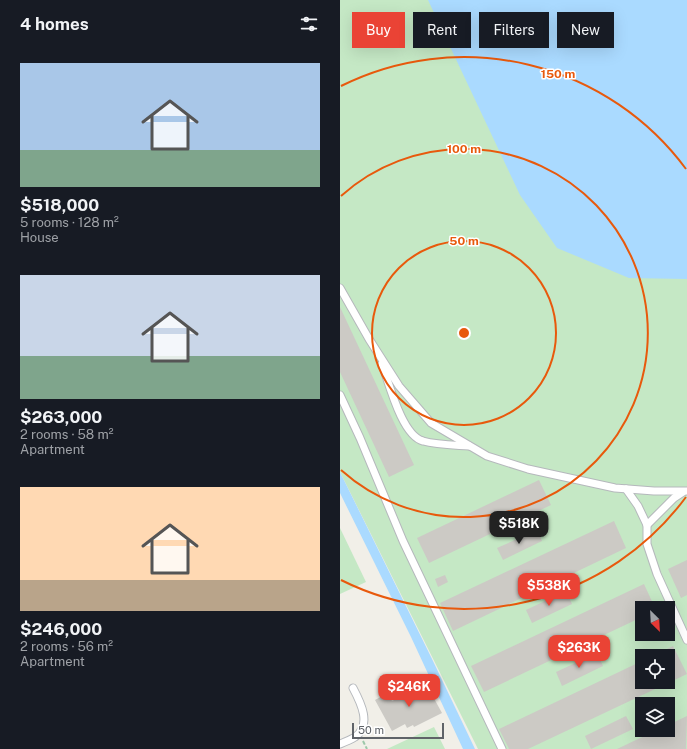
<!DOCTYPE html>
<meta charset="utf-8">
<style>
body{margin:0;font-family:"Public Sans",sans-serif;background:#20242c;color:#f1f3f6;height:100vh;display:flex;flex-direction:column;font-size:15px;white-space:nowrap}
*{box-sizing:border-box;margin:0}
p{font-size:13px;color:#9ea1a6}
.icon{flex:none;width:22px;height:22px;fill:none;stroke:currentColor;stroke-width:2;stroke-linecap:round;stroke-linejoin:round}
.map{position:relative;flex:1;overflow:hidden}
.details{display:flex;flex-direction:column;background:#171b24;width:340px}
.details>*{flex:none}
.hud{position:absolute;left:12px;top:12px;width:275px;height:36px;display:flex;gap:8px}
.needle{width:26px;rotate:156deg}
.buttons{position:absolute;left:295px;top:601px;display:grid;gap:8px}
.buttons a{display:grid;place-items:center;width:40px;height:40px;border-radius:0px;background:#171b24;box-shadow:0 4px 16px #0002;font-size:20px}
.scale{position:absolute;left:12px;bottom:10px;width:92px;box-sizing:border-box;padding-left:4px;border:2px solid #5f6368;border-top:0;font-size:11px;line-height:14px;white-space:nowrap;color:#5f6368;-webkit-text-stroke:3px #fff;paint-order:stroke}
.price{position:absolute;translate:-50% -34px;padding:0 9px;border-radius:8px;background:#ea4335;color:#fff;font-size:13px;line-height:26px;filter:drop-shadow(0 1px 2px #0008)}
.price::after{content:'';position:absolute;left:50%;top:24px;width:12px;height:9px;margin-left:-6px;background:inherit;clip-path:polygon(0 0,100% 0,50% 100%)}
.price.selected{background:#222;color:#fff}
ul{padding:0;list-style:none}
li{display:grid;align-content:center;gap:8px;height:212px;padding:0 20px}
li span{display:grid;place-items:center;height:124px;border-radius:0px;color:#555}
li>.icon{margin-inline-start:auto}
span .icon{width:72px;height:72px;fill:#fffc;stroke-width:1}
li b{font-size:17px}
h2{display:flex;justify-content:space-between;align-items:center;height:48px;padding:0 20px;font-size:17px}
.pill{padding:0 14px;border-radius:0px;background:#171b24;box-shadow:0 4px 16px #0002;font-size:14px;line-height:36px}
.pill.selected{background:#ea4335;color:#fff}
main{display:flex;flex:1;min-height:0}
.map>svg:first-child{display:block}
</style>
<main>
<section class="details">
<h2>4 homes<svg class="icon" aria-label="filters" viewBox="0 0 24 24"><path d="M4 7h16M4 17h16"/><circle cx="9" cy="7" r="2"/><circle cx="15" cy="17" r="2"/></svg></h2>
<ul>
<li><span style="background:linear-gradient(#a9c7e8 70%,#7fa58c 0)"><svg class="icon" aria-label="home" viewBox="0 0 24 24"><path d="M3 11l9-7 9 7M6 9v11h12V9"/></svg></span><div><b>$518,000</b><p>5 rooms · 128 m²</p><p>House</p></div></li>
<li><span style="background:linear-gradient(#c9d6e8 65%,#7fa58c 0)"><svg class="icon" aria-label="home" viewBox="0 0 24 24"><path d="M3 11l9-7 9 7M6 9v11h12V9"/></svg></span><div><b>$263,000</b><p>2 rooms · 58 m²</p><p>Apartment</p></div></li>
<li><span style="background:linear-gradient(#ffd9b3 75%,#b9a48a 0)"><svg class="icon" aria-label="home" viewBox="0 0 24 24"><path d="M3 11l9-7 9 7M6 9v11h12V9"/></svg></span><div><b>$246,000</b><p>2 rooms · 56 m²</p><p>Apartment</p></div></li>
</ul>
</section>
<div class="map">
<svg width="347" height="749" viewBox="0 0 347 749">
<rect width="100%" height="100%" fill="#f1efe8"/>
<g fill="#c5e8c5" fill-rule="evenodd">
<path d="M0 0H347V749H138L0 472ZM302 608H328V634H302ZM302 656H328V682H302ZM302 704H328V730H302Z"/>
<path d="M0 528 26 582 0 594Z"/>
<path d="M94 727 105 749H47Z"/>
</g>
<g fill="#aadaff">
<path d="M88 0H347V279L289 278 217 248 180 195Z"/>
<path d="M0 472 93 661 135 749H123L71 637 0 493Z"/>
</g>
<g fill="#cccac5">
<path d="M0 307 74 465 49 477 0 372Z"/>
<path d="M199 480 211 505 89 563 77 538Z"/>
<path d="M274 521 286 548 113 631 100 603Z"/>
<path d="M197 530 202 541 163 560 157 548Z"/>
<path d="M347 560V595L341 598 328 569Z"/>
<path d="M105 575 108 582 98 587 95 579Z"/>
<path d="M304 584 315 608H302V617L144 692 131 666Z"/>
<path d="M226 591 232 604 192 623 186 610Z"/>
<path d="M333 646 347 674 188 749H169L159 729 302 661V682H328V656H313Z"/>
<path d="M257 653 263 666 222 686 216 672Z"/>
<path d="M85 682 102 713 74 727 73 725 67 728 65 724 52 731 35 700 48 693 52 701 63 696 62 694Z"/>
<path d="M286 716 293 729 251 749 245 736Z"/>
<path d="M347 716 346 749H277L317 730H328V725Z"/>
</g>
<g fill="none" stroke-linecap="round" stroke-linejoin="round">
<defs>
<g id="lane">
<path d="M0 288 29 339 59 386 91 423 147 456 188 469 275 488 314 491H347"/>
<path d="M42 364C49 383 62 436 83 441 97 445 114 445 129 446"/>
<path d="M0 395 20 438 63 541 162 749"/>
<path d="M286 489 298 506 307 525V544L317 574 347 640"/>
<path d="M307 525 334 498 343 492"/>
<path d="M0 744C5 742 10 740 15 737 32 725 21 703 13 688"/>
</g>
</defs>
<use href="#lane" stroke="#b5b8bc" stroke-width="9"/>
<path stroke="#9cc7a9" stroke-width="2" stroke-dasharray="4 2" stroke-linecap="butt" d="M23 741 27 749"/>
<use href="#lane" stroke="#fff" stroke-width="7"/>
</g>
<g fill="none" stroke="#e8590c" stroke-width="2">
<circle cx="124" cy="333" r="92"/>
<path d="M1 196A184 184 0 1 1 1 470"/>
<path d="M346 497A276 276 0 0 1 1 580M1 86A276 276 0 0 1 346 169"/>
</g>
<circle cx="124" cy="333" r="6" fill="#e8590c" stroke="#fff" stroke-width="2"/>
<g font-size="12" text-anchor="middle" font-weight="bold" fill="#e8590c" stroke="#fff" stroke-width="3" stroke-linejoin="round" paint-order="stroke">
<text x="218" y="78">150 m</text>
<text x="124" y="153">100 m</text>
<text x="124" y="245">50 m</text>
</g>
</svg>
<div class="buttons">
<a><svg class="needle" viewBox="-14 -14 28 28"><path d="M0-13l5 13h-10z" fill="#e53935"/><path d="M0 13l5-13h-10z" fill="#9ea1a6"/></svg></a>
<a><svg class="icon" aria-label="locate" viewBox="0 0 24 24"><circle cx="12" cy="12" r="6"/><path d="M12 2v4M12 18v4M2 12h4M18 12h4"/></svg></a>
<a><svg class="icon" aria-label="layers" viewBox="0 0 24 24"><path d="M12 4l9 5-9 5-9-5zM3 14l9 5 9-5"/></svg></a>
</div>
<div class="scale">50 m</div>
<b class="price selected" style="left:179px;top:545px">$518K</b>
<b class="price" style="left:209px;top:607px">$538K</b>
<b class="price" style="left:239px;top:669px">$263K</b>
<b class="price" style="left:69px;top:708px">$246K</b>
<div class="hud">
<a class="pill selected">Buy</a>
<a class="pill">Rent</a>
<a class="pill">Filters</a>
<a class="pill">New</a>
</div>
</div>
</main>
